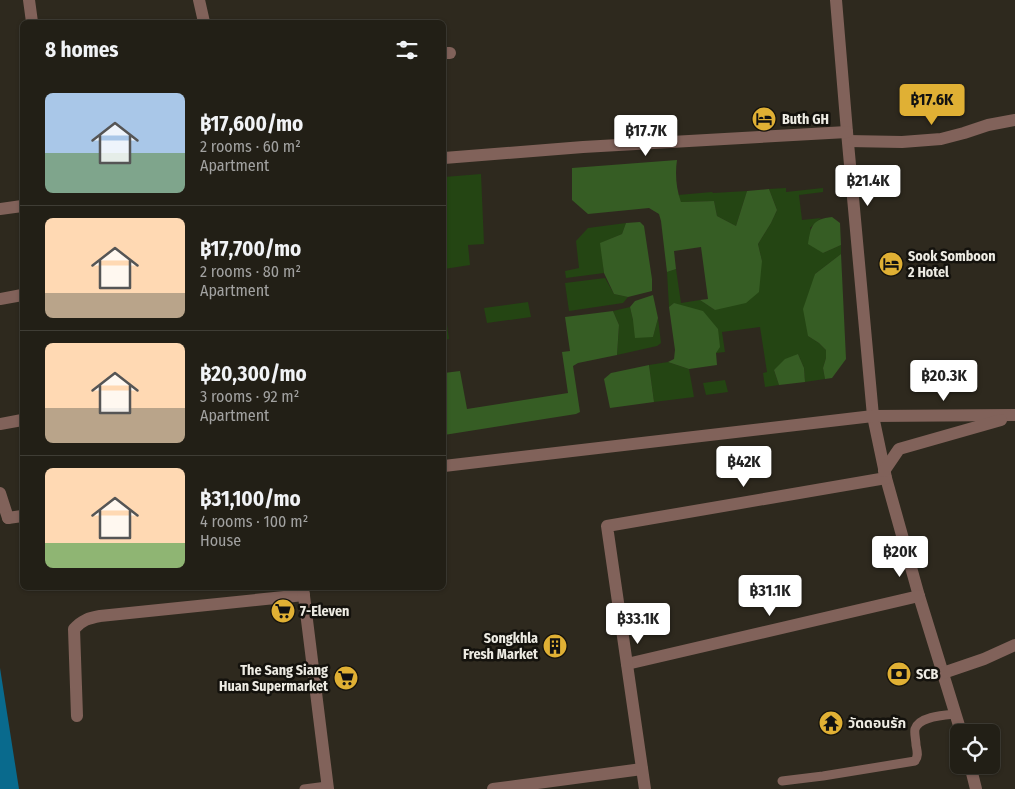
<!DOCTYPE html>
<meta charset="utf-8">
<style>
body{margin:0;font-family:"Fira Sans Condensed","Noto Sans Thai",sans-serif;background:#2e2c23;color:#f1f3f6;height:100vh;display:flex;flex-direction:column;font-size:19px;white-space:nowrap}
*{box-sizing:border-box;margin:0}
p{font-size:16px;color:#a2a2a1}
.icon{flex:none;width:28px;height:28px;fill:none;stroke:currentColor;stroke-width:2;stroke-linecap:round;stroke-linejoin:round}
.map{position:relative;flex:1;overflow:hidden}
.sheet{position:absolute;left:20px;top:20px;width:426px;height:570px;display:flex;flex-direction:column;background:#221f16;border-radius:8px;box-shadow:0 1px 4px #0004,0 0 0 1px #3f3d35}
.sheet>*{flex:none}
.buttons{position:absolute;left:950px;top:724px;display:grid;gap:10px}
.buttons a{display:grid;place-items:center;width:50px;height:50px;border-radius:8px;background:#221f16;box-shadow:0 1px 4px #0004,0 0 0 1px #3f3d35;font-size:25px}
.price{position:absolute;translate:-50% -42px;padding:0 11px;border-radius:5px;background:#fff;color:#222;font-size:16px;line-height:32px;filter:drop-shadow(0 1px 2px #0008)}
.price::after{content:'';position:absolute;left:50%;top:30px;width:15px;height:11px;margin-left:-8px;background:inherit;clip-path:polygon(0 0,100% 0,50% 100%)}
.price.selected{background:#e0b034;color:#111}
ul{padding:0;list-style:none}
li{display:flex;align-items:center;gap:15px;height:125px;padding:0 25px}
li+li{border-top:1px solid #3f3d35}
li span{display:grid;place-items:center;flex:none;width:140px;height:100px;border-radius:8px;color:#555}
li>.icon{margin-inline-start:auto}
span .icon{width:60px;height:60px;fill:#fffc;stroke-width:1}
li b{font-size:21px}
h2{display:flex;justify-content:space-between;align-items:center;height:60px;padding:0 25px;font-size:21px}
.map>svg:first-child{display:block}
</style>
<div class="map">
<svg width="1015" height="789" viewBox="0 0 1015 789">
<rect width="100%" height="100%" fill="#2e291e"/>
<g fill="#244513">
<path d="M481 174 484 244 468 245 470 265 444 269V250L446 246 445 232H444V177Z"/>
<path d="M786 188V192L823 188V192L799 195 802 220 821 218 810 228 823 253 841 245V254L815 274 808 336 819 343 826 350V358L823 368 825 379 805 382 804 368 798 354 774 370 779 385 765 387 763 373 767 372 760 327 722 332 725 352 716 353 674 303 669 307 667 272 676 269 681 303 700 300 715 310 762 261 758 244 771 223 777 210 769 189Z"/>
<path d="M747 191 736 226 717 216 714 201 681 202 678 195 712 192 713 193Z"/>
<path d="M626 223 622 234 601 243 604 273 566 278 565 271 579 268 576 241 588 228Z"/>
<path d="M605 278 614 294 628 297 623 303 569 311 565 283Z"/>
<path d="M528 302 531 317 487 323 484 308Z"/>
<path d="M444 304 449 339 444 340Z"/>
<path d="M630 307 633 320 653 337 658 318 661 343 657 346 617 355 619 325 613 311Z"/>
<path d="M668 362 689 369 694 397 654 402 649 365Z"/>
<path d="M725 380 728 392 706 395 703 383Z"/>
</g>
<g fill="#365d24">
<path d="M677 160C675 173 676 189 681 202L714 201 717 216 736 226 747 191 769 189 777 210 771 223 758 244 762 261 759 292 746 303 715 310 700 300 708 299 701 247 674 251 676 269 667 272 661 221 659 214 649 208 588 214 572 200V168Z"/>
<path d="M832 217 840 223 841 245 823 253 808 244C811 226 812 219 832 217Z"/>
<path d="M640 222 644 226 652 279V291L628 297 614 294 604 273 600 243 622 234 626 223Z"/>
<path d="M841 254 846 359 832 378 825 379 823 368 826 358V350L819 343 808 336 803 309 815 274Z"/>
<path d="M653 295 658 318 653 337 635 338 633 320 630 307 635 301Z"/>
<path d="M674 303 703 311 718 329 720 347 716 353 717 365 689 369 668 362 674 359 675 350 669 307Z"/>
<path d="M613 311 619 325 617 355 578 363 573 366 580 412 576 414 444 435V373L460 371 467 409 568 393 562 352 570 351 565 317Z"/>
<path d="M798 354 804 368 805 382 779 385 774 370 785 359Z"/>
<path d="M649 365 654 402 610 408 604 379 611 373Z"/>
</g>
<path fill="#096a8d" d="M0 668 19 789H0Z"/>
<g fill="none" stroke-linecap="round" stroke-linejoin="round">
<g stroke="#81625a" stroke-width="9">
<path d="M782 781 823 776 915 761C919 756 917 751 916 745 916 740 914 734 915 729 919 716 945 715 956 714"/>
<path d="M304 789 327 786"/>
</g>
<g stroke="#81625a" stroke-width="12">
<path d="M29 0 32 22"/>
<path d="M836 0 847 132 873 416 886 478 919 596 961 732"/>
<path d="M444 53H450"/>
<path d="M848 141 902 142 941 139 964 133 988 125 1015 120"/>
<path d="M444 158 583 147 847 132"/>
<path d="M0 209 22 206"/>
<path d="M0 299 22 295"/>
<path d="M0 424 22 420"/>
<path d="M0 493 8 518"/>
<path d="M627 664 919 596"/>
<path d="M943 673 984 659 1015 645"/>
<path d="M77 716 74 629C82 620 89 618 100 616L304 595"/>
<path d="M970 765 976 789"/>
<path d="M493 789 642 769"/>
<path d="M645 789 607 526 886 478"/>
</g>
<g stroke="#81625a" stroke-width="12">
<path d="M199 0 204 22"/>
<path d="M444 466 873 416 1015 415"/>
<path d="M884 471 899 449 1001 420"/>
<path d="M8 518 22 516"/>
<path d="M303 588 328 789"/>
</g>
</g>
<defs>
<symbol id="hotel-disc" viewBox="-11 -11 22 22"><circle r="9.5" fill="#e0b034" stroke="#14120d"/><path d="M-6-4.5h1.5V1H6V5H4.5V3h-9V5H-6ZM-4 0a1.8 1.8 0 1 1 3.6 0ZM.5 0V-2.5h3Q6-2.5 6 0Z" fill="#111"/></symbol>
<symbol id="supermarket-disc" viewBox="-11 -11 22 22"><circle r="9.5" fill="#e0b034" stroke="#14120d"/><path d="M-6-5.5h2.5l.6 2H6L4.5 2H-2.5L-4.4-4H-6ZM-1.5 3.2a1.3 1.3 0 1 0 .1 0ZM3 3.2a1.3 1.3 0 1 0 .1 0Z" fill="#111"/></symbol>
<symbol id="building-disc" viewBox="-11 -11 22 22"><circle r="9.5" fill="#e0b034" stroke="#14120d"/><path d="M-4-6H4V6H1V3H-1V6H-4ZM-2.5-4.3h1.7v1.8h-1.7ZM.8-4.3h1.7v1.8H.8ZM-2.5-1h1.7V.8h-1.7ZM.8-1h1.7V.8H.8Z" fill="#111"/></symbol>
<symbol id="bank-disc" viewBox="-11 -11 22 22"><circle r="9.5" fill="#e0b034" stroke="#14120d"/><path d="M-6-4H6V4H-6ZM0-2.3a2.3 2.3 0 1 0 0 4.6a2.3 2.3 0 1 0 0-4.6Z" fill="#111"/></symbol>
<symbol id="temple-disc" viewBox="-11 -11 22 22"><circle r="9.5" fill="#e0b034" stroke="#14120d"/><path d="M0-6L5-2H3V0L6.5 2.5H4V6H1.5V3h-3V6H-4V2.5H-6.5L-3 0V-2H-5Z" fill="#111"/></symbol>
</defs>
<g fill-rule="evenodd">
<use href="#hotel-disc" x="750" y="105" width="28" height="28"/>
<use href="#hotel-disc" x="877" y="250" width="28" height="28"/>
<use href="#supermarket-disc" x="269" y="597" width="28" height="28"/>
<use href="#building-disc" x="541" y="632" width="28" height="28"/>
<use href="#bank-disc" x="885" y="660" width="28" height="28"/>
<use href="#supermarket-disc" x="332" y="664" width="28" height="28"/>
<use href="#temple-disc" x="817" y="709" width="28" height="28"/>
</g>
<g text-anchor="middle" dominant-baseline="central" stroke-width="5" stroke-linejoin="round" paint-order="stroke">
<g font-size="14" font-weight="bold" fill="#edebe3" stroke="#14120d" text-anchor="start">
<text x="782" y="119">Buth GH</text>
<text x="908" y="256">Sook Somboon<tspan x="908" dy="16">2 Hotel</tspan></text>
<text x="300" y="611">7-Eleven</text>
<text x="538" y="638" text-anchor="end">Songkhla<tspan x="538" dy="16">Fresh Market</tspan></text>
<text x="328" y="670" text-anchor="end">The Sang Siang<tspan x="328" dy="16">Huan Supermarket</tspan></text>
<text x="916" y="674">SCB</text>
<text x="848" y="723">วัดดอนรัก</text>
</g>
</g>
</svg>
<div class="buttons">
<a><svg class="icon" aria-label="locate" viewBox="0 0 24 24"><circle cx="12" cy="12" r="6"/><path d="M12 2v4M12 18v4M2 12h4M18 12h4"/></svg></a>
</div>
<b class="price selected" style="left:932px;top:126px">฿17.6K</b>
<b class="price" style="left:646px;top:157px">฿17.7K</b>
<b class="price" style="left:868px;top:207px">฿21.4K</b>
<b class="price" style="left:944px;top:402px">฿20.3K</b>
<b class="price" style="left:744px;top:488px">฿42K</b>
<b class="price" style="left:900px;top:578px">฿20K</b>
<b class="price" style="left:770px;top:617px">฿31.1K</b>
<b class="price" style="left:638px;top:645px">฿33.1K</b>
<section class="sheet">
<h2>8 homes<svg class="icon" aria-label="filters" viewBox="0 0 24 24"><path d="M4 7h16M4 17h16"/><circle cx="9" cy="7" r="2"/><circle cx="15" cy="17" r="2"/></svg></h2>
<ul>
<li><span style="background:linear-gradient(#a9c7e8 60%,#7fa58c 0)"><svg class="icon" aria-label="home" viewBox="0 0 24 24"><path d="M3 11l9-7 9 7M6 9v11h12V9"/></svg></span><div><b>฿17,600/mo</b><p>2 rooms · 60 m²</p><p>Apartment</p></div></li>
<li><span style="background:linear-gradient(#ffd9b3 75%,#b9a48a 0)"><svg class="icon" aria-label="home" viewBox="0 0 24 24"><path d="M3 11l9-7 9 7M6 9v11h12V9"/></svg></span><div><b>฿17,700/mo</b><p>2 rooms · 80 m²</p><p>Apartment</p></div></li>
<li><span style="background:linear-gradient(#ffd9b3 65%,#b9a48a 0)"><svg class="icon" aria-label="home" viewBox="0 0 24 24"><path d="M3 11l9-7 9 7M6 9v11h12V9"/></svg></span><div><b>฿20,300/mo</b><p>3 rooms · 92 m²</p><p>Apartment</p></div></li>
<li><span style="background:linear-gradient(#ffd9b3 75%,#8fb573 0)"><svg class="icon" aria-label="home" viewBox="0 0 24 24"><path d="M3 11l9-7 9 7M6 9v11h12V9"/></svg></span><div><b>฿31,100/mo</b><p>4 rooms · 100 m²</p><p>House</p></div></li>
</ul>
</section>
</div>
